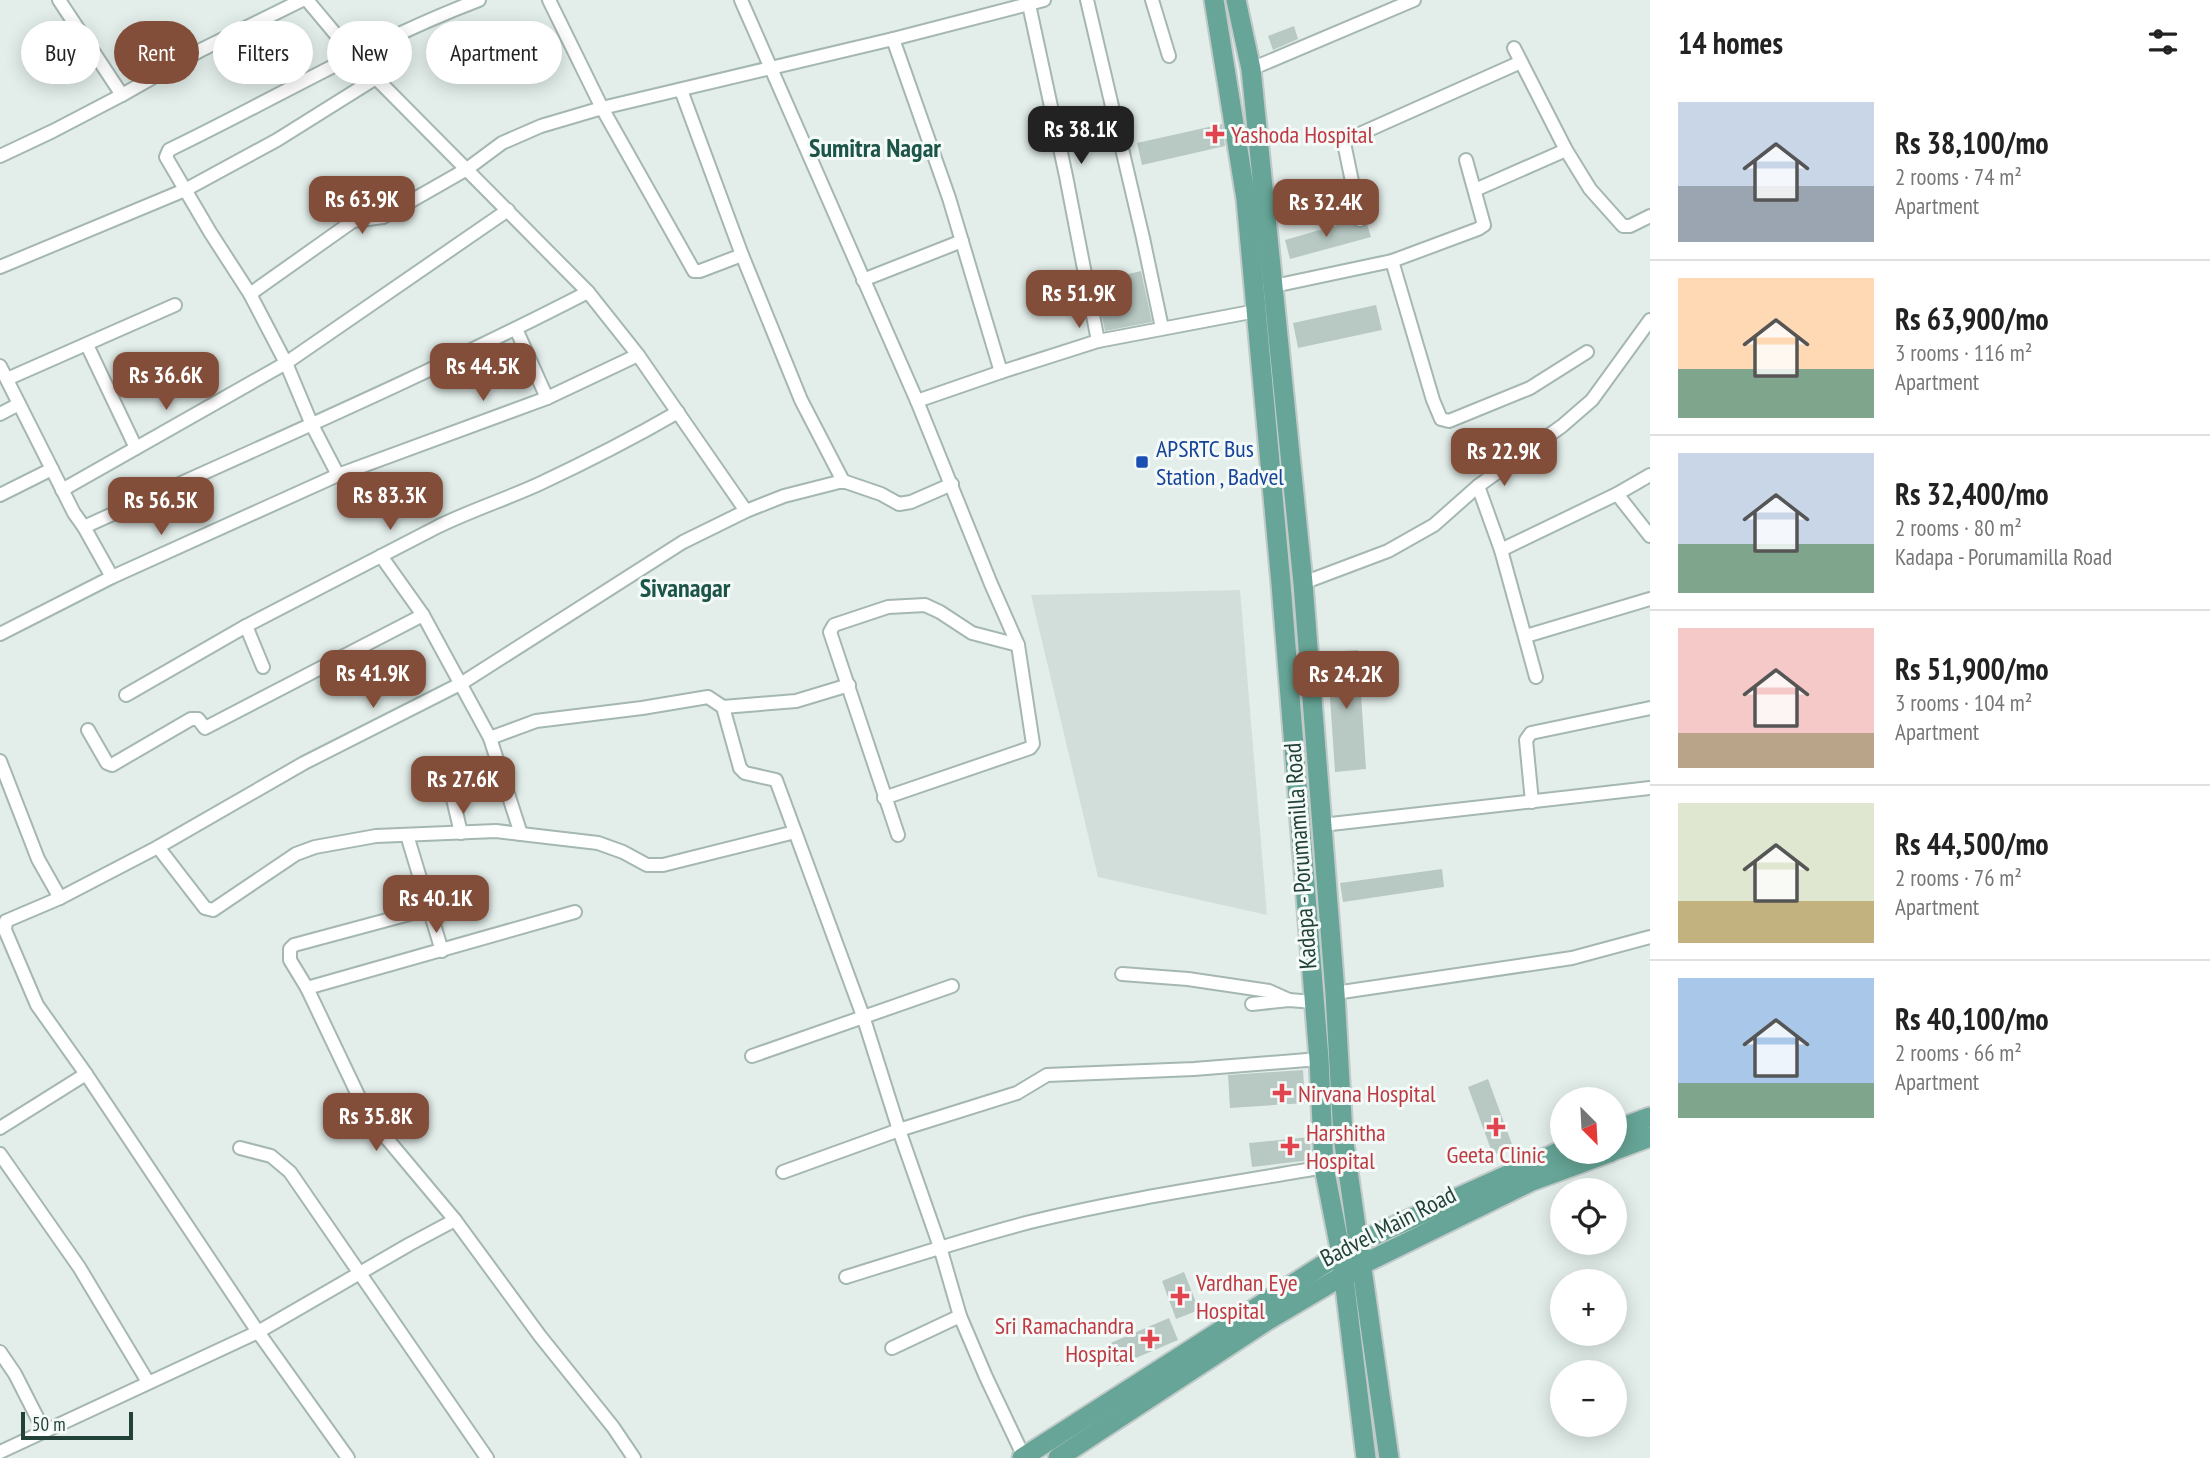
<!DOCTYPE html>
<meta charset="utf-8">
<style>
body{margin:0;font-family:"PT Sans Narrow",sans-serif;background:#f6f6f6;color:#222;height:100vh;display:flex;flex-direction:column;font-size:26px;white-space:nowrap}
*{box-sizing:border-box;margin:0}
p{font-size:23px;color:#767676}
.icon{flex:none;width:38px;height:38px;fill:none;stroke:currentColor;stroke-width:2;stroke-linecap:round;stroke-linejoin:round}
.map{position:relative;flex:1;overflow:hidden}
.side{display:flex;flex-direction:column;background:#fff;width:560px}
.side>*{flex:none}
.banner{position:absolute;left:21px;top:21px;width:665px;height:63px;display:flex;gap:14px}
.needle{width:46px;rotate:156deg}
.fabs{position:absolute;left:1550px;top:1087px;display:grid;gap:14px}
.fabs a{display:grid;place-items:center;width:77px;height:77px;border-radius:50%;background:#fff;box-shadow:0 4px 18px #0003;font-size:35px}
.scale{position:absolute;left:21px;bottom:18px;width:112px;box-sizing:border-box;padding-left:7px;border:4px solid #224139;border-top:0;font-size:19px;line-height:24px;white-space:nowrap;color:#224139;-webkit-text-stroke:5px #f4faf7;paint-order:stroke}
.price{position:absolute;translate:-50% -60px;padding:0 16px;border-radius:14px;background:#824e3a;color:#fff;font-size:23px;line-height:46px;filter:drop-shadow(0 2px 4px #0008)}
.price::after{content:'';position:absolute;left:50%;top:42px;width:21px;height:16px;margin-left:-10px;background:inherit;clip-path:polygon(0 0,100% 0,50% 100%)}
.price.selected{background:#222;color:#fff}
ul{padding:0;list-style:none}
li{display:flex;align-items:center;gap:21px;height:175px;padding:0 28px}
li+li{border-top:2px solid #e0e0e0}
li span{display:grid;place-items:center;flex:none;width:196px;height:140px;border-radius:0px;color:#555}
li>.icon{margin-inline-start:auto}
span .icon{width:84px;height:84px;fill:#fffc;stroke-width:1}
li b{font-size:30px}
h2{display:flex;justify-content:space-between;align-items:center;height:84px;padding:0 28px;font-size:30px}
.chip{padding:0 24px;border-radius:32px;background:#fff;box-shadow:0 4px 18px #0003;font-size:24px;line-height:63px}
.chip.selected{background:#824e3a;color:#fff}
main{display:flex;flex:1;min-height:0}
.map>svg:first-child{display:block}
</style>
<main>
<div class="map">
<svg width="1650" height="1458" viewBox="0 0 1650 1458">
<rect width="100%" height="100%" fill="#e3eeea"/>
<path fill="#d1ded9" d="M1240 590 1267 915 1098 877 1031 595Z"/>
<g fill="#b8c9c3">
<path d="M1294 26 1298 39 1273 50 1268 36Z"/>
<path d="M1222 124 1225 146 1142 165 1137 143Z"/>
<path d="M1351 221 1358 228H1362L1367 224 1371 237 1290 259 1285 240Z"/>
<path d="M1141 271 1152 322 1105 331 1095 282Z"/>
<path d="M1376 305 1382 330 1298 348 1293 323Z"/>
<path d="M1358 650 1366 769 1335 772 1327 652Z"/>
<path d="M1442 869 1444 887 1343 902 1340 883Z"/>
<path d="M1303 1070 1305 1103 1230 1108 1228 1075Z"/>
<path d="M1488 1079 1513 1147 1493 1155 1468 1087Z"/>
<path d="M1310 1137 1311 1160 1252 1167 1249 1143Z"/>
<path d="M1184 1272 1199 1310 1176 1319 1162 1281Z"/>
<path d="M1169 1318 1178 1340 1117 1366 1108 1344Z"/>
</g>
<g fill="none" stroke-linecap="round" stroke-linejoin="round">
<defs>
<g id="minor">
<path d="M59 0 122 95"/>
<path d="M307 0 353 55 588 292 638 355 746 511"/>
<path d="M549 0 602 108 694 271H700L742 255"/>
<path d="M741 0 917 401 991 584 1018 645 1033 744 1030 748 884 798"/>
<path d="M1028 0 1066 176 1098 341"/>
<path d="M1087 0 1143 238 1162 328"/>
<path d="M1152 0 1169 56"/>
<path d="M893 39 949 198 1001 372"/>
<path d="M1514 48 1566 150 1590 189 1623 226H1630L1650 216"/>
<path d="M1251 69 1414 0"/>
<path d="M681 90 742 255 801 400 843 481"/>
<path d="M0 156 53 131 122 95 201 50 302 0"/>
<path d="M1475 190 1566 150"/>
<path d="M1360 220 1344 143 1346 140 1521 62"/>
<path d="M1392 261 1478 229 1484 225 1466 160"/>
<path d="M0 267 185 190 277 140 376 78"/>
<path d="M863 280 962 241"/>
<path d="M1274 286 1392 261 1433 400 1441 419 1449 421 1530 388 1587 352"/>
<path d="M250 294 353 221 383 217 467 169 502 143 541 126 602 108 893 39 1044 0"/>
<path d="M516 329 547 398"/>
<path d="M87 345 136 448"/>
<path d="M0 366 74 513 84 527C253 450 423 377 588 292"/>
<path d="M7 379 175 305"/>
<path d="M917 401 1001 372 1098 341 1256 311"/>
<path d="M0 414 19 404"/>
<path d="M338 475 312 425 286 363 250 294 210 232 166 157 169 150C273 100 371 41 479 0"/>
<path d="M1478 486 1501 550 1536 677"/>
<path d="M62 490 286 363 508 210"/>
<path d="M1617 494 1650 536"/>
<path d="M0 495 52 469"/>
<path d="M84 527 112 577"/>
<path d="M1501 550 1617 494 1650 475"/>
<path d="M381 556 423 615 490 738 521 834"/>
<path d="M1303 583 1388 551 1434 525 1478 486 1562 426 1592 400 1650 320"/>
<path d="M246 626 263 667"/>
<path d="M0 634 112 577 338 475 547 398 638 355"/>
<path d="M1526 636 1650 599"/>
<path d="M126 695 246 626 439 526C472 510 506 499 539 484 586 462 633 438 678 412"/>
<path d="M723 707 740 768 745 773 776 780 863 1016 899 1130 940 1247 960 1316 986 1377 1024 1457"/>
<path d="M88 730 107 763 112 765 191 719H198L205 728 423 615"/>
<path d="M490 738 536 721 642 708 708 697 723 707 796 701 849 685"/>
<path d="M0 761 38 859 60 898"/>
<path d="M445 765 461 833"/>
<path d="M1532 802 1526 740 1531 733 1650 708"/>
<path d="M1322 825 1650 788"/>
<path d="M407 835 442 951"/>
<path d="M898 835 830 632 834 625 888 607 925 605 940 612 972 633 1018 645"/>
<path d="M158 847 205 908 213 910 296 854 315 847 376 836 496 831 521 834 598 843 623 852 647 865H663L795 832"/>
<path d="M428 909 294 945 290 949V960L307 988 368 1116 455 1220 540 1336 613 1427 634 1458"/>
<path d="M1122 974 1188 979 1269 991 1289 1000"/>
<path d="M307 988 575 912"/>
<path d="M1335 993 1572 958 1650 937"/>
<path d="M1252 1004 1289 1000 1314 1002"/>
<path d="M752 1056 952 986"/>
<path d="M0 1128 86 1074"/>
<path d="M240 1148 271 1156 290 1172 487 1458"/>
<path d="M0 1154 79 1267 148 1382"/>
<path d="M783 1172 899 1130 1017 1093 1047 1075 1194 1069 1319 1059"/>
<path d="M846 1277C907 1258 968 1238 1030 1222 1127 1198 1227 1184 1324 1167"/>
<path d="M892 1348 960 1316"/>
<path d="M0 1352 15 1374 44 1431"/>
<path d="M0 1452 258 1332 410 1244 455 1220"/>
<path d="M348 1458 258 1332 86 1074 37 1005 5 930 6 921 60 898 158 847 304 763 462 683 683 542 746 511 784 496 843 481 881 494 899 504 911 502 952 484"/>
</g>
<g id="primary">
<path d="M1214 0 1246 199 1281 584 1319 1059 1324 1167 1341 1254 1366 1458"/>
<path d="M1236 0 1251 69 1303 583 1335 993 1343 1136 1389 1458"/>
<path d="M1615 1130 1650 1117"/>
<path d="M1615 1150 1650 1137"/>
<path d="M1022 1458 1357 1243 1563 1150"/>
<path d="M1058 1458 1268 1320 1361 1265 1532 1181 1611 1152"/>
</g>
</defs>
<use href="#minor" stroke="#a5b7b1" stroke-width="16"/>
<use href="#primary" stroke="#c1cac8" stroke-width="23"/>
<use href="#minor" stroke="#fff" stroke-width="12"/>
<use href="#primary" stroke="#66a597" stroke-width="19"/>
</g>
<g fill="#e0444e" stroke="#f4faf7" stroke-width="2.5">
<path d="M1211.5 123.5h7v7h7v7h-7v7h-7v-7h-7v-7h7z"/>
<path d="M1278.5 1082.5h7v7h7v7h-7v7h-7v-7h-7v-7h7z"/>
<path d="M1492.5 1116.5h7v7h7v7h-7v7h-7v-7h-7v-7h7z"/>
<path d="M1286.5 1135.5h7v7h7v7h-7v7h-7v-7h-7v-7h7z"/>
<path d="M1176.5 1285.5h7v7h7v7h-7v7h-7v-7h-7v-7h7z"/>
<path d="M1146.5 1328.5h7v7h7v7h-7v7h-7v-7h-7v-7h7z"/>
</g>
<rect fill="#1a4fb4" stroke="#f4faf7" stroke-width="2.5" x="1135" y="455" width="14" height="14" rx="3.5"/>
<g text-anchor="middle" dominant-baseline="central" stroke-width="6" stroke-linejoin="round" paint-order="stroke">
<g font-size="24" fill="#be3a42" stroke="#f4faf7" text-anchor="start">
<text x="1231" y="134">Yashoda Hospital</text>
<text x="1298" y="1093">Nirvana Hospital</text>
<text x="1306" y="1132">Harshitha<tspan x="1306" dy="28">Hospital</tspan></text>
<text x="1496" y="1154" text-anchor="middle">Geeta Clinic</text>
<text x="1196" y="1282">Vardhan Eye<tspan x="1196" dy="28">Hospital</tspan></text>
<text x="1134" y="1325" text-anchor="end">Sri Ramachandra<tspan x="1134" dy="28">Hospital</tspan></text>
</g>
<g font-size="24" fill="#164399" stroke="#f4faf7" text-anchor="start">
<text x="1156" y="448">APSRTC Bus<tspan x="1156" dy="28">Station , Badvel</tspan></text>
</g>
<g font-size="24" fill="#224139" stroke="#f4faf7">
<text transform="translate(1300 856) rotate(-94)">Kadapa - Porumamilla Road</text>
<text transform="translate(1388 1226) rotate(-27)">Badvel Main Road</text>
</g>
<g font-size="26" font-weight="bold" fill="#1c5448" stroke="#f4faf7">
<text x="875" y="147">Sumitra Nagar</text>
<text x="685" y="587">Sivanagar</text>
</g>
</g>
</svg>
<div class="fabs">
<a><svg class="needle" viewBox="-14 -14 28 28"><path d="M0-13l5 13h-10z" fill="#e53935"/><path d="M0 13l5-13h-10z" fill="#767676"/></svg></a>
<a><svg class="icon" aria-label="locate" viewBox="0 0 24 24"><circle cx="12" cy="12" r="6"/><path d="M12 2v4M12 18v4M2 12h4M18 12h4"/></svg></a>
<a>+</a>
<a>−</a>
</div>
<div class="scale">50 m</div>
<b class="price selected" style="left:1081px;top:166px">Rs 38.1K</b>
<b class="price" style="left:362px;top:236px">Rs 63.9K</b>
<b class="price" style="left:1326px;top:239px">Rs 32.4K</b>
<b class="price" style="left:1079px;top:330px">Rs 51.9K</b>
<b class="price" style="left:483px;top:403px">Rs 44.5K</b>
<b class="price" style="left:166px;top:412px">Rs 36.6K</b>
<b class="price" style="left:1504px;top:488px">Rs 22.9K</b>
<b class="price" style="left:390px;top:532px">Rs 83.3K</b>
<b class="price" style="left:161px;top:537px">Rs 56.5K</b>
<b class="price" style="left:373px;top:710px">Rs 41.9K</b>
<b class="price" style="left:1346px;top:711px">Rs 24.2K</b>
<b class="price" style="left:463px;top:816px">Rs 27.6K</b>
<b class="price" style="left:436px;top:935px">Rs 40.1K</b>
<b class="price" style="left:376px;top:1153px">Rs 35.8K</b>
<div class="banner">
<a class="chip">Buy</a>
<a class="chip selected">Rent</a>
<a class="chip">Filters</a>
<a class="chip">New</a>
<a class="chip">Apartment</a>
</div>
</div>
<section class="side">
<h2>14 homes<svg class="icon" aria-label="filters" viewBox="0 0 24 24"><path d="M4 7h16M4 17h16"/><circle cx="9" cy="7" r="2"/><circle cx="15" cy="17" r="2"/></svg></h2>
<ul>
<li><span style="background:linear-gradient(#c9d6e8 60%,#9aa5b1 0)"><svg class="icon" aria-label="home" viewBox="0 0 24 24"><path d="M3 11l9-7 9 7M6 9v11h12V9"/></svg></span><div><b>Rs 38,100/mo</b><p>2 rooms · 74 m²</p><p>Apartment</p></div></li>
<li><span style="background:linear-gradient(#ffd9b3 65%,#7fa58c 0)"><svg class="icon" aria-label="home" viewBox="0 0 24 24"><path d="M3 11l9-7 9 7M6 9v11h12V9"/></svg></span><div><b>Rs 63,900/mo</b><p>3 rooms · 116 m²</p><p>Apartment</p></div></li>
<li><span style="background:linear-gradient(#c9d6e8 65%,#7fa58c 0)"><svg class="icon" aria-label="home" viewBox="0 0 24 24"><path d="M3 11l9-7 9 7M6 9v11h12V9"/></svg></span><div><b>Rs 32,400/mo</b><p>2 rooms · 80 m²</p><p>Kadapa - Porumamilla Road</p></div></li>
<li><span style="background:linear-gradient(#f6c9c9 75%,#b9a48a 0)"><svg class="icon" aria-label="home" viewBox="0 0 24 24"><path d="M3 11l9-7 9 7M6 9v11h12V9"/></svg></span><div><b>Rs 51,900/mo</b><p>3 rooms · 104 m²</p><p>Apartment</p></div></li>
<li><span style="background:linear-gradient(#dfe7d0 70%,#c2b280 0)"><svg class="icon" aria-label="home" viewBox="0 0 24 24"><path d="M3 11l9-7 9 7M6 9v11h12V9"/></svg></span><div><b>Rs 44,500/mo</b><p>2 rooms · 76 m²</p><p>Apartment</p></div></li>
<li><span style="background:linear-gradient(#a9c7e8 75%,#7fa58c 0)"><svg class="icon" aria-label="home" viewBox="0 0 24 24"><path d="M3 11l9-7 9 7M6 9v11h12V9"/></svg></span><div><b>Rs 40,100/mo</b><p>2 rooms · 66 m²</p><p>Apartment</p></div></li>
</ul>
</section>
</main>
